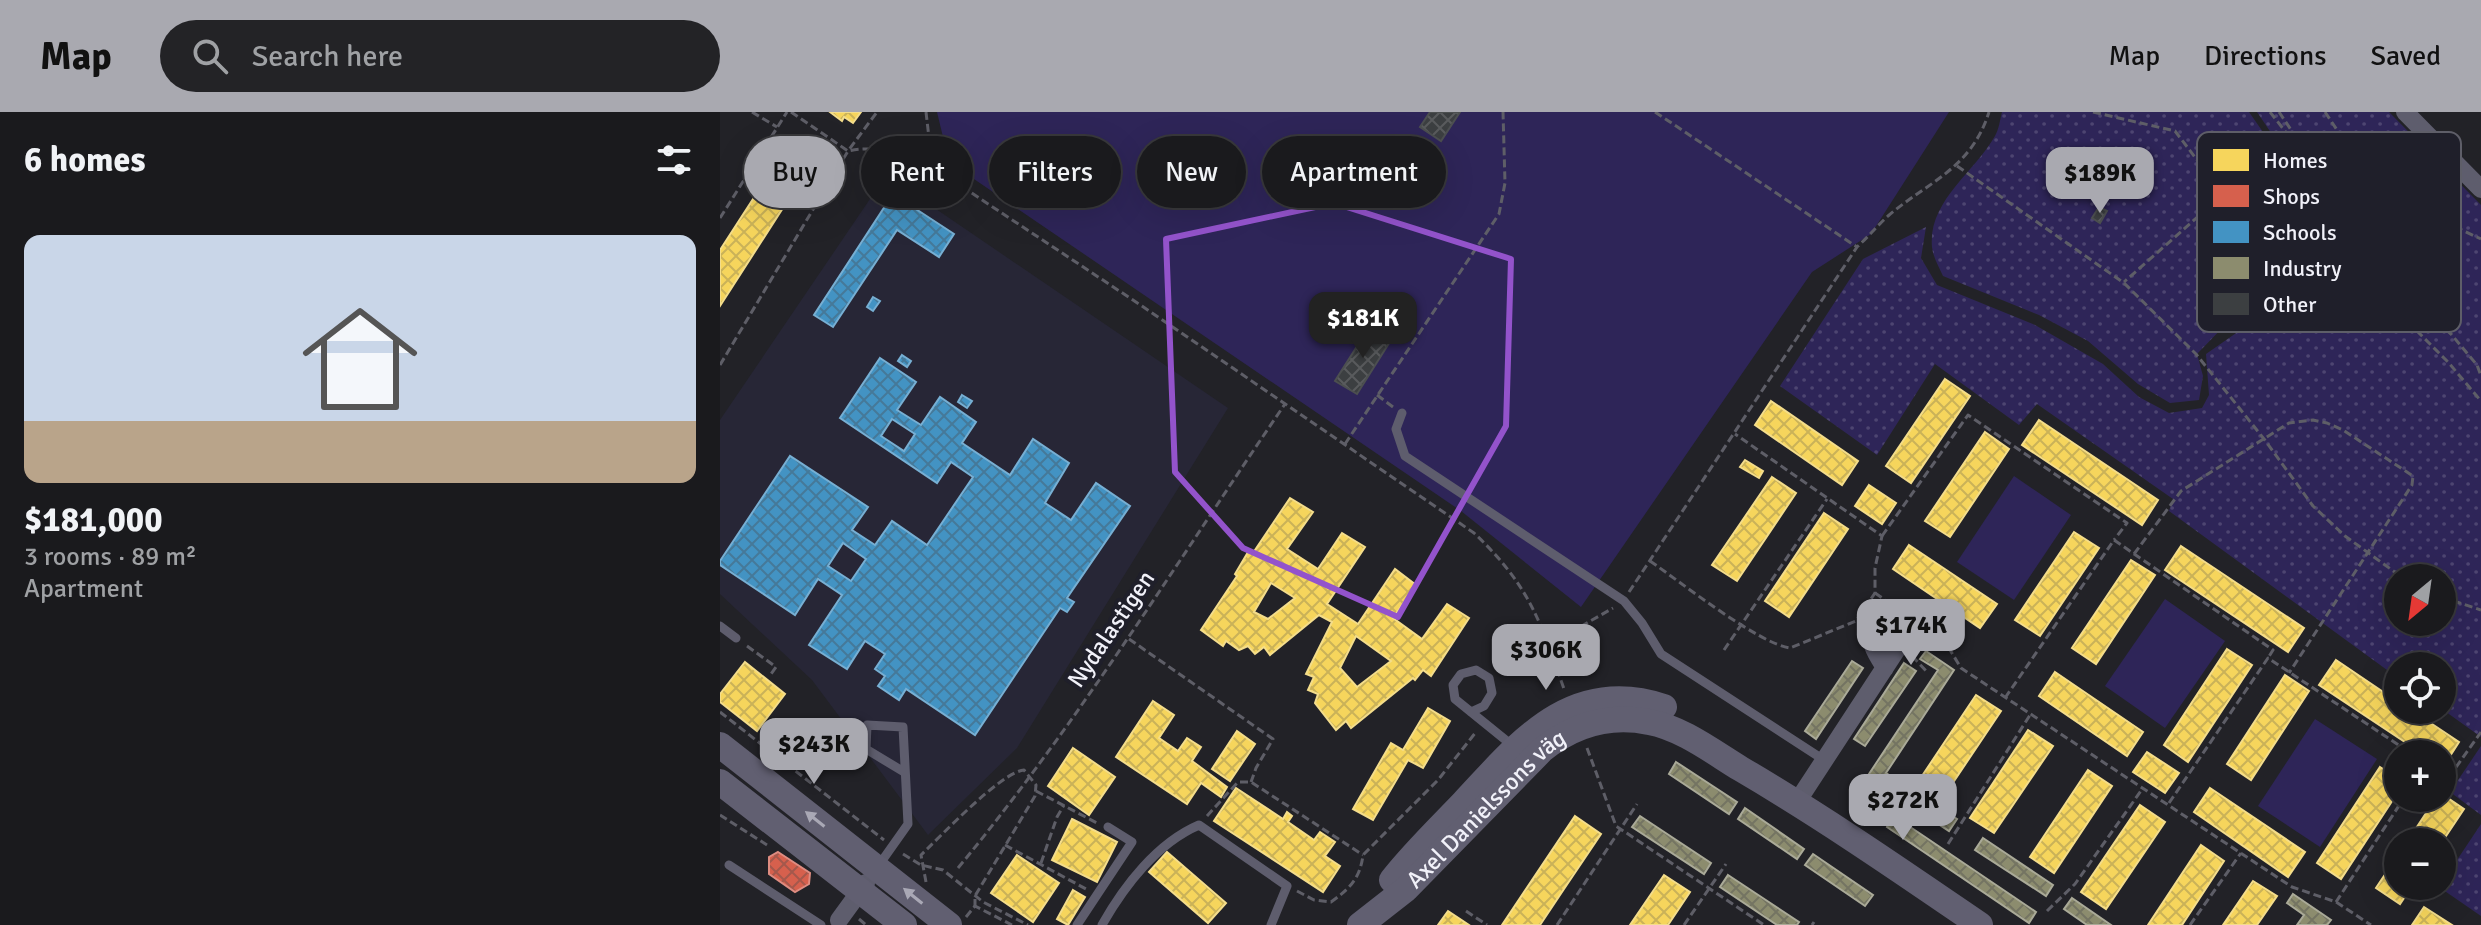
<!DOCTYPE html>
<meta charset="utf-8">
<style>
body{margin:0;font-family:Signika,sans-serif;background:#232326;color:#f1f3f6;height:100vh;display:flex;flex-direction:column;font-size:30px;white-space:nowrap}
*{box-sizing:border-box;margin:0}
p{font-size:26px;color:#9fa1a4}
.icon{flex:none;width:44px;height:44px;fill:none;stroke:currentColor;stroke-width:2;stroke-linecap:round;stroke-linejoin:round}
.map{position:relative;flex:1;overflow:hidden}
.drawer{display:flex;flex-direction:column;background:#1a1a1d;width:720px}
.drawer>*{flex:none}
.top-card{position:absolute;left:24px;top:24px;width:760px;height:72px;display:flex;gap:16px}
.needle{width:52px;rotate:209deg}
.controls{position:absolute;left:1664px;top:452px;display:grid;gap:16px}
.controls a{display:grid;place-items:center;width:72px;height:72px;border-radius:50%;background:#1a1a1d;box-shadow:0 8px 32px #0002,0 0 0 2px #38383b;font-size:40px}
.price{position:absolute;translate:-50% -68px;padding:0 18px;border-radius:16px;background:#a9a9b0;color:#111;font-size:26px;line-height:52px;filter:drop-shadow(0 2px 4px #0008)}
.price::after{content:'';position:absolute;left:50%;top:48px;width:24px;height:18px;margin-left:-12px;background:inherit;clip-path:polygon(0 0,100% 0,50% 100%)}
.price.on{background:#222;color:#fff}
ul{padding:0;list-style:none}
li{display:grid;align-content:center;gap:16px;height:424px;padding:0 24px}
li+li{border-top:2px solid #38383b}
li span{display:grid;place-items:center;height:248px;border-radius:16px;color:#555}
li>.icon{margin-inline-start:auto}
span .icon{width:144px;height:144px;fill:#fffc;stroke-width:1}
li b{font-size:34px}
h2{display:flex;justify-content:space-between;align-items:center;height:96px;padding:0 24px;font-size:34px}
.tag{padding:0 28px;border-radius:36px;background:#1a1a1d;box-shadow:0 8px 32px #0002,0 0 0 2px #38383b;font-size:28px;line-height:72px}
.tag.on{background:#a9a9b0;color:#111}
header{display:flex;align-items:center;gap:48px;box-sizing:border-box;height:112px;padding:0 40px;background:#a9a9b0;color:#111}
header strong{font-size:38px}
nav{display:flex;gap:44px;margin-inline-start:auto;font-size:28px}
.search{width:560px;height:72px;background:#232326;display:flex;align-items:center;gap:20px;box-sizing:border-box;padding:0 28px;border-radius:44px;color:#9fa1a4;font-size:30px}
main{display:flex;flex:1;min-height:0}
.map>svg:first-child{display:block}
</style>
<header>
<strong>Map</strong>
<div class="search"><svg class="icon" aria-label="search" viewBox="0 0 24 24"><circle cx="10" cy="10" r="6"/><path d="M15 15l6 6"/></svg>Search here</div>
<nav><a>Map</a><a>Directions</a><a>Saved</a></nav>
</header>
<main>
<section class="drawer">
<h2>6 homes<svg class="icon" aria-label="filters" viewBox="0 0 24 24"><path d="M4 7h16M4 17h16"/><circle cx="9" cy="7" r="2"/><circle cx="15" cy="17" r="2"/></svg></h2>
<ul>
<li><span style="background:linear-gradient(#c9d6e8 75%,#b9a48a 0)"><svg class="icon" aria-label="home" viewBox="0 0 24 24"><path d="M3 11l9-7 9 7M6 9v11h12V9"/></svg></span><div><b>$181,000</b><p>3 rooms · 89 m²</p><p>Apartment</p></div></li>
</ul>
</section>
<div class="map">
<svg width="1761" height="813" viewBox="0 0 1761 813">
<defs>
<pattern id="park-dots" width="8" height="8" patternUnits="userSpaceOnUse" patternTransform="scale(2)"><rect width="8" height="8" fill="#2e2558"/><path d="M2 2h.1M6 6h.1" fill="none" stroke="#4d4571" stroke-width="1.8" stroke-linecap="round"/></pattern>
<pattern id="homes-cross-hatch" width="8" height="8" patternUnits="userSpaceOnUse" patternTransform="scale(2)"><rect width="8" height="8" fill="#f6d55c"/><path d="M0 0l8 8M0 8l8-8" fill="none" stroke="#cab258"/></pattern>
<pattern id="shops-cross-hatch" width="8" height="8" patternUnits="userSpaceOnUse" patternTransform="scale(2)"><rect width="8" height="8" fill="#d6604d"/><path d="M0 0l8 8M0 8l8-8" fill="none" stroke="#a4584c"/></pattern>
<pattern id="schools-cross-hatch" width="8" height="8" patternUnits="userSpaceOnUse" patternTransform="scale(2)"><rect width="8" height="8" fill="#4393c3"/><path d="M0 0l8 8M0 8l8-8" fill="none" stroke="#457999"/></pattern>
<pattern id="industry-cross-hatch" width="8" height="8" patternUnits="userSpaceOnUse" patternTransform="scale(2)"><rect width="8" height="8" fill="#8c8c6e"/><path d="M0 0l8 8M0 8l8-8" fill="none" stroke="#747462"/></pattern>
<pattern id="building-cross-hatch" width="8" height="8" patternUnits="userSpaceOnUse" patternTransform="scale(2)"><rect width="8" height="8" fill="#3c3f41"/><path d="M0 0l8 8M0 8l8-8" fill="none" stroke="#595b5d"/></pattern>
</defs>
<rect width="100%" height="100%" fill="#222227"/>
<path fill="#272636" d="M191 80 508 296 297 636 208 723 92 568 0 482V308L152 84Z"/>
<g fill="#2e2558">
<path d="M217 0H1229L1151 122 1092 160 861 495 741 399 229 50Z"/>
<path d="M1294 364 1351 403 1294 488 1237 450Z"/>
<path d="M1445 487 1505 529 1445 616 1385 574Z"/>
<path d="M1595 607 1657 647 1600 735 1538 694Z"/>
</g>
<g fill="url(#park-dots)" fill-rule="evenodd">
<path d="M1282 0H1529L1592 90 1622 148 1584 156 1506 212 1477 242 1483 264 1479 288 1450 291 1418 272 1368 229 1319 203 1223 164C1219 155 1213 145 1212 135 1208 89 1254 61 1275 24 1279 17 1280 8 1282 0Z"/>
<path d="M1537 0H1669L1761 93V625L1722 597V554H1678V566L1449 399 1453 387 1317 292 1299 313 1215 252 1157 343 1060 274 1143 147 1206 115 1201 146 1217 173 1315 213 1383 252 1419 285 1449 301 1482 296 1489 283 1486 242 1591 169 1627 160 1616 117ZM1722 466V510H1678V466Z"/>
<path d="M1761 634V703L1730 680Z"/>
<path d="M1761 712V804L1719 775Z"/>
</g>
<g fill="url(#homes-cross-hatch)" stroke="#f4dd8b" stroke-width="2" fill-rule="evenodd">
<path d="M110 0H141L133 11 124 5 122 9Z"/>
<path d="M70 30 95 46 0 194V138Z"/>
<path d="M1225 267 1250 284 1191 371 1166 354Z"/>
<path d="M1051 289 1138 349 1122 373 1035 313Z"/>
<path d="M1319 308 1438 388 1422 413 1302 333Z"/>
<path d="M1265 320 1289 337 1230 425 1205 409Z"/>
<path d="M1025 348 1043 359 1039 366 1020 355Z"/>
<path d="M1052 365 1076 381 1017 469 992 453Z"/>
<path d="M1149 373 1176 391 1162 412 1135 394Z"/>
<path d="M570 386 593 400 567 437 598 457 622 421 645 435 607 492 638 512 675 457 696 473 673 506 702 527 727 492 749 506 711 564 703 558 695 568 693 566 631 616 626 609 616 618 595 591 598 582 588 578 594 565 586 562 612 510 599 503 550 543 544 535 535 542 528 534 519 538 506 529 503 534 481 518 517 464 515 462 528 440 533 441ZM551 471 575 486 548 507 534 500ZM636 524 671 549 637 575 620 556Z"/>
<path d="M1104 401 1128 417 1069 505 1045 489Z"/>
<path d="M1354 420 1379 436 1320 524 1295 508Z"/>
<path d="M1189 433 1277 492 1260 516 1173 457Z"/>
<path d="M1461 434 1584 516 1568 540 1445 458Z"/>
<path d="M1411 448 1435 463 1376 552 1352 536Z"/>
<path d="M1507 537 1532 553 1468 650 1444 633Z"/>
<path d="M1616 548 1678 590V598H1691L1739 630 1723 655 1722 642H1703L1599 573Z"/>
<path d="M25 550 65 582 37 619 0 590V582Z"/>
<path d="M1335 560 1423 620 1407 644 1319 584Z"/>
<path d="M1565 563 1589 579 1531 668 1507 652Z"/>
<path d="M1256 583 1281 599 1222 687 1198 670Z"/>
<path d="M433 589 454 603 439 626 458 639 467 626 481 635 472 649 507 675 501 685 481 671 467 692 396 645Z"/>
<path d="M708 596 730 609 703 656 688 648 653 708 633 697 671 631 683 638Z"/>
<path d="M1308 618 1333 634 1274 721 1250 706Z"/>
<path d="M517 619 535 632 510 669 492 657Z"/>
<path d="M353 636 395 665 369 703 328 674Z"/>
<path d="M1427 640 1459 661 1445 681 1413 660Z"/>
<path d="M1660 655 1678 667V680L1621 767 1597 751Z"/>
<path d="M1368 658 1392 674 1334 761 1310 745Z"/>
<path d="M516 676 563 707 567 700 572 704 568 710 594 728 600 720 615 730 605 744 620 754 603 780 494 709Z"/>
<path d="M1490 676 1585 740 1568 765 1474 700Z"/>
<path d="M1722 682 1744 697 1722 730H1687L1716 686H1722Z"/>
<path d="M1420 693 1445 710 1386 797 1361 780Z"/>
<path d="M855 704 881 722 844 777 820 813H782Z"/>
<path d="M352 707 397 730 377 770 332 748Z"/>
<path d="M1481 733 1504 749 1462 813H1428Z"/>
<path d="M447 740 506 791 488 811 429 760Z"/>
<path d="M297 743 339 771 313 810 271 781Z"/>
<path d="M1678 743V774H1692L1680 792 1656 776Z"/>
<path d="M944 763 970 780 948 813H910Z"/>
<path d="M1533 769 1557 784 1537 813H1503Z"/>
<path d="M353 778 365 785 348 813 337 807Z"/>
<path d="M1704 795 1732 813H1692Z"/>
<path d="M728 799 749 813H718Z"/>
</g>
<path fill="url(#shops-cross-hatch)" stroke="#de8c81" stroke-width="2" d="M58 740 90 761 89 772 75 780 49 762V745Z"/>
<g fill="url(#schools-cross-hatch)" stroke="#77afd3" stroke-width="2" fill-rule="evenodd">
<path d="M173 82 234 122 219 145 177 118 113 215 94 203Z"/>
<path d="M153 185 160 189 153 199 147 195Z"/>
<path d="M182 243 191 249 187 255 178 249Z"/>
<path d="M160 246 196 270 177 298 201 313 220 285 256 310 242 331 290 363 313 327 349 351 325 391 351 408 376 371 410 394 347 486 354 490 347 500 340 496 255 623 186 577 179 588 158 574 165 564 155 557 165 542 145 529 127 557 89 533 122 483 98 467 75 503 0 453V449L70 344 148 395 132 418 155 433 172 409 207 433 253 365 231 350 217 371 120 306ZM172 307 195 322 184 339 161 324ZM123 431 146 447 131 469 108 454Z"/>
<path d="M242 283 252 289 247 296 238 290Z"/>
</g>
<g fill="url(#industry-cross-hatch)" stroke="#aaaa98" stroke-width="2">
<path d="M1206 539 1234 558 1166 661 1237 707 1229 719 1147 665 1218 558 1200 547Z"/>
<path d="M1132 549 1143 556 1096 627 1085 619Z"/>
<path d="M1184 551 1196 559 1145 634 1134 627Z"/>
<path d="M956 650 1017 690 1009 702 949 662Z"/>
<path d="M1025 696 1084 737 1077 747 1018 707Z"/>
<path d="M920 704 991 751 984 762 912 715Z"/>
<path d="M1174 704 1316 800 1309 811 1167 715Z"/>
<path d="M1263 726 1333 773 1326 784 1255 738Z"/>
<path d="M1093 742 1153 783 1145 794 1085 753Z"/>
<path d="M1008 763 1079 810 1077 813H1057L1000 775Z"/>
<path d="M1573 782 1611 808 1607 813H1577L1584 803 1567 791Z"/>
<path d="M1352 786 1391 813H1367L1344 797Z"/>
</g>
<g fill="url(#building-cross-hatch)" stroke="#4c4f50" stroke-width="2">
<path d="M710 0H740L721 29 700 15Z"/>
<path d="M1379 95 1387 99 1380 111 1372 106Z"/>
<path d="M650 214 671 228 637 282 615 269Z"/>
</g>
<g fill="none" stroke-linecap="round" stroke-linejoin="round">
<g stroke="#5e5e67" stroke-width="3" stroke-dasharray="8 4" stroke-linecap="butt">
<path d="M32 0 57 15"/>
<path d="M71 0 128 39 157 0"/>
<path d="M206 0 209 26 227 64"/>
<path d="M935 0 1137 135"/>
<path d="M1373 0 1455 19 1484 57 1481 102 1404 170"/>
<path d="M1550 0 1576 33 1679 201 1728 250 1761 289"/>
<path d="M1559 0 1677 175 1731 222 1757 253 1761 264"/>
<path d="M1605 0 1658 79 1761 127"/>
<path d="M1237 54 1404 171 1476 242 1544 327 1593 394 1625 424 1683 466"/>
<path d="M0 106 67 0"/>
<path d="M0 253 128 39C166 31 197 47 229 66L422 194 754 421C809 473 820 508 844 577"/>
<path d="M657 283 673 295"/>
<path d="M625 332 779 102 785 71 783 0"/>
<path d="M1162 424 1248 303 1407 411 1394 428"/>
<path d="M1414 442 1461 379 1569 311 1593 308 1607 311 1623 318 1693 364 1692 373 1569 561"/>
<path d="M930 449C959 469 1039 532 1070 536L1136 509 1155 481V456L1162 424 1015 322"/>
<path d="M909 480 1137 135C1148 125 1157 114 1168 104 1209 69 1251 57 1269 0"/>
<path d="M1155 481 1175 495"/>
<path d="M1722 485 1761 498"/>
<path d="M1191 506 1224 528 1241 556 1572 775 1616 790 1651 813"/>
<path d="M409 527 553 627 536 656 531 670"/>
<path d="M827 527 860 515 893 496"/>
<path d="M27 534 56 555 49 565"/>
<path d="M1004 538 1107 387"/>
<path d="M1192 544 1208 561"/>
<path d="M1285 586 1394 428 1553 538 1548 546"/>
<path d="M0 600 164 728"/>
<path d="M867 636 896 714 1044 813"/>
<path d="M1722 675 1761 620"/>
<path d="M316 679 377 711"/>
<path d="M1449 691 1548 546 1692 642"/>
<path d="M0 703 47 733"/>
<path d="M487 704 518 670H531L643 743"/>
<path d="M1228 732 1310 603"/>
<path d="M285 733 366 777"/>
<path d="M183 742 201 753 223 758 263 790 308 813"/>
<path d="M321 751 337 705 344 693"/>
<path d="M238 756C359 610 458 448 565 292"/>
<path d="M206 770 201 743C220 725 281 660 304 658L316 673 315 684 255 784V794"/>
<path d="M577 779 594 788 611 790C629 777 640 767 643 743L718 668 756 620"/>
<path d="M1616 790 1684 686"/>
<path d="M746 799 767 813"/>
<path d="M1327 799 1355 772 1423 676"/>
<path d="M246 805 255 794 292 813"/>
<path d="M139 807 146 813"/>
<path d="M837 813 917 692"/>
<path d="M964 813 1006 752"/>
<path d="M1092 813 1094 810"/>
<path d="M1470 813 1521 741"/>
</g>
<g stroke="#5e5d6d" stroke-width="9">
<path d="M682 301 676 317 685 344 904 489 922 511 941 542 1104 648"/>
<path d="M0 514 16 526"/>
<path d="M751 600 764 594 772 581 769 566 756 558 741 562 733 573 735 587 793 634"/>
<path d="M9 753 101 813"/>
<path d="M159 753 188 712 183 615 147 613 146 637 184 660"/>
<path d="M357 813 412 730 388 715"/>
<path d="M382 813C404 774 437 731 479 713L567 774 551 813"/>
</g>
<g stroke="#5e5d6d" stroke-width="18">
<path d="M1685 0 1761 77"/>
<path d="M1077 690 1179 534 1182 523 1173 512 1159 513C1146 532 1155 538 1165 556"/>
<path d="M119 808 146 771"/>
</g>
<g stroke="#615f71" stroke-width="26">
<path d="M0 633 229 813"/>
<path d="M0 670 184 813"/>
<path d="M672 768C693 741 719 716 743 691 799 631 851 564 944 595"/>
<path id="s1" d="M640 813 686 777 822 638C853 613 890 602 929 610 962 616 993 640 1021 657 1103 705 1181 759 1260 813"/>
</g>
</g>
<defs><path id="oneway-solid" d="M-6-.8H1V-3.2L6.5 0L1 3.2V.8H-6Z" transform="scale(2)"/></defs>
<g fill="#a9a8b5">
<use href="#oneway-solid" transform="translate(95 707) rotate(-142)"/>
<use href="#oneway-solid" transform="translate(193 784) rotate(-141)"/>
</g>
<path fill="none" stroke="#9353cb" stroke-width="6" stroke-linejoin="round" d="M614 91 791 147 786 314 678 505 523 436 455 360 446 127Z"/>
<g text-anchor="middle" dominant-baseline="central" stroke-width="8" stroke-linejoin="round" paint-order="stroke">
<g font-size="24" fill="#f1f1f9" stroke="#1f1f2a">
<text transform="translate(391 517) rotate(-56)">Nydalastigen</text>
<text stroke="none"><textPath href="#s1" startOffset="172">Axel Danielssons väg</textPath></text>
</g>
</g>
<rect x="1477" y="20" width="264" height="200" rx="12" fill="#1f1f2a" stroke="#5e5e68" stroke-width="2"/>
<rect x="1493" y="37" width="36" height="22" fill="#f6d55c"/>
<rect x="1493" y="73" width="36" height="22" fill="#d6604d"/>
<rect x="1493" y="109" width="36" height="22" fill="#4393c3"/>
<rect x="1493" y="145" width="36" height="22" fill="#8c8c6e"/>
<rect x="1493" y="181" width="36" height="22" fill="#3c3f41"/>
<g font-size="22" fill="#f1f1f9">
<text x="1543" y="56">Homes</text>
<text x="1543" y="92">Shops</text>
<text x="1543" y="128">Schools</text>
<text x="1543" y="164">Industry</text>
<text x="1543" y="200">Other</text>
</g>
</svg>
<div class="controls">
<a><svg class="needle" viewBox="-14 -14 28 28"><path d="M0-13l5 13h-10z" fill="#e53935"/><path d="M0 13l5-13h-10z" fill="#9fa1a4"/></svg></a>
<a><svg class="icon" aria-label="locate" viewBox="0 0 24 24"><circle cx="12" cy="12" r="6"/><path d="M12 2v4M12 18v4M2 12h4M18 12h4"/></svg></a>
<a>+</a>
<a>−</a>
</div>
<b class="price" style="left:1380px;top:103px">$189K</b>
<b class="price on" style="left:643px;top:248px">$181K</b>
<b class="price" style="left:1191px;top:555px">$174K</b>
<b class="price" style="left:826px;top:580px">$306K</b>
<b class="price" style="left:94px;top:674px">$243K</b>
<b class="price" style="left:1183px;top:730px">$272K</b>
<div class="top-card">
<a class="tag on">Buy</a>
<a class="tag">Rent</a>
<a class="tag">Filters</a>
<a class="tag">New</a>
<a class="tag">Apartment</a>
</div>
</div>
</main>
